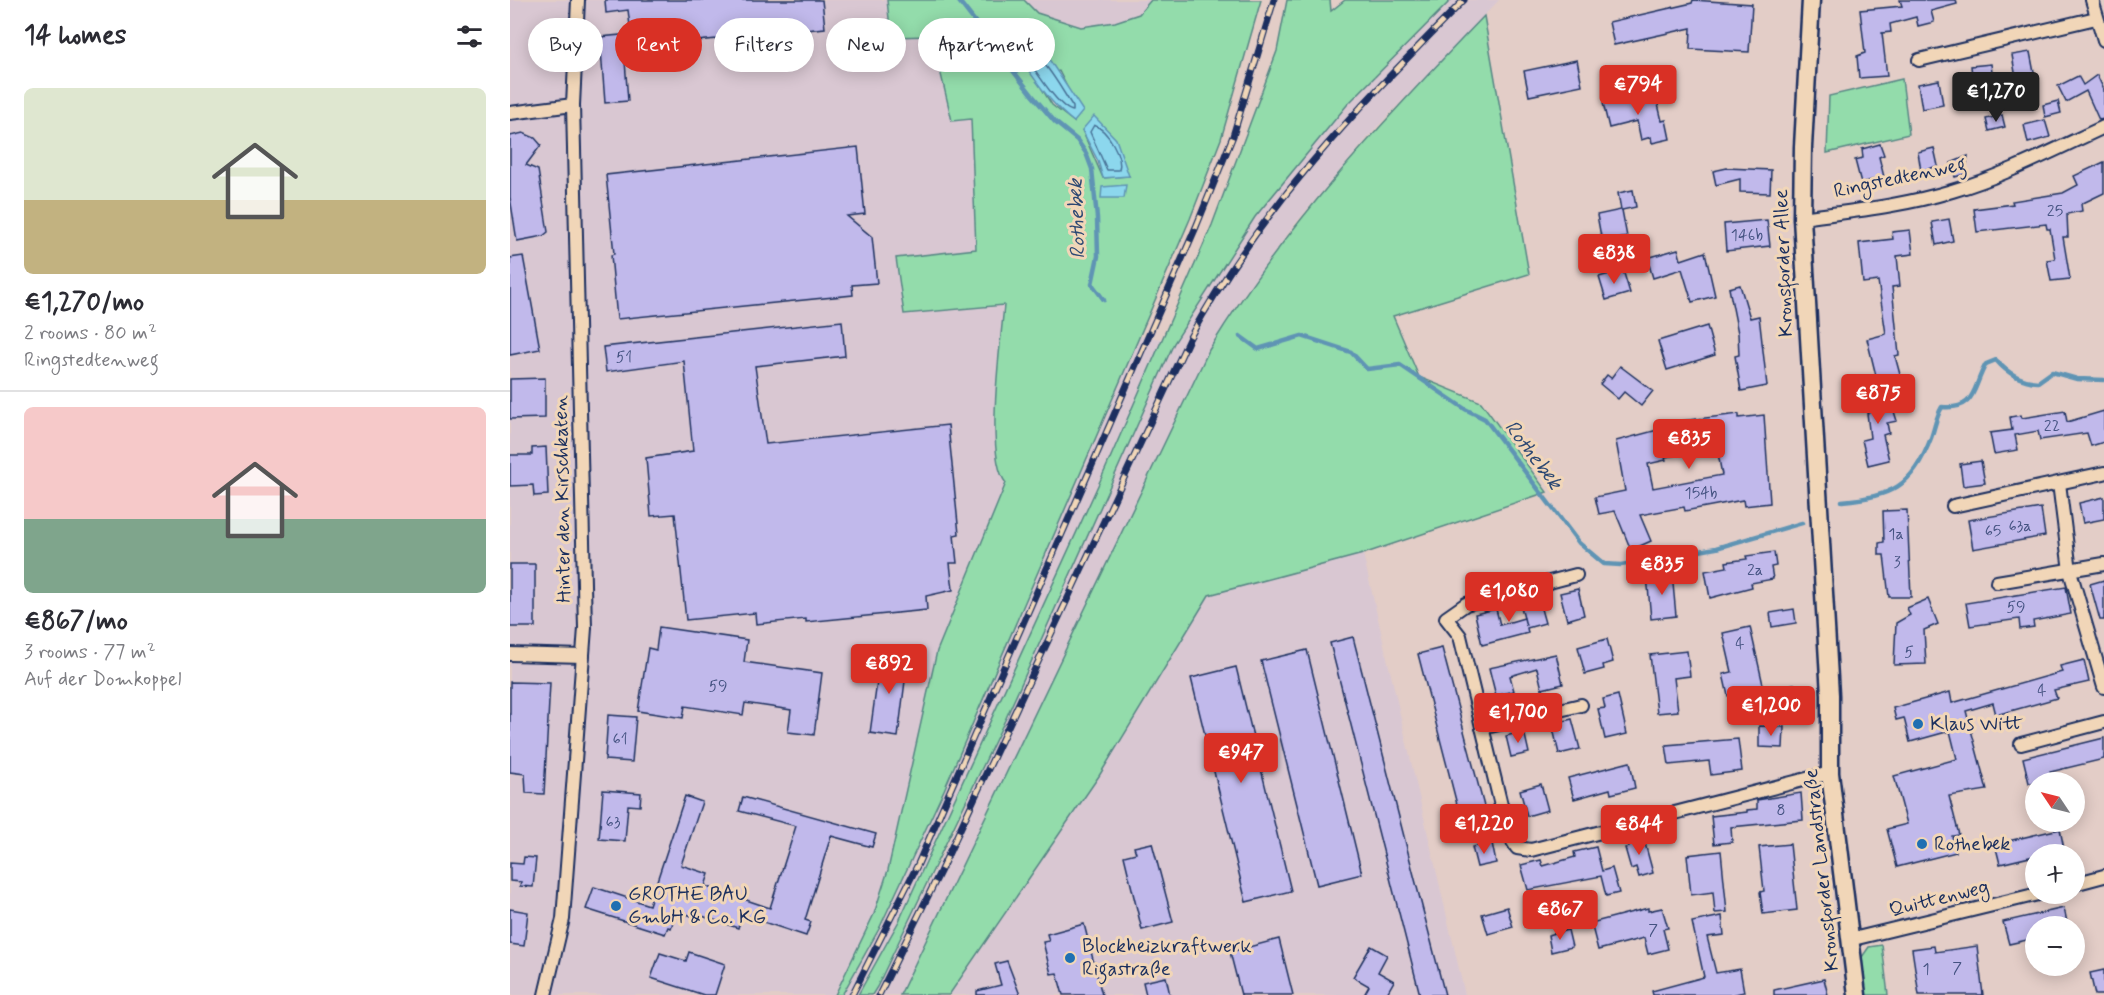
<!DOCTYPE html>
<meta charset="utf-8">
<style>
body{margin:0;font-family:Mynerve,sans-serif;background:#f2f2f3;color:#2b2b33;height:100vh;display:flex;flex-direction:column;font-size:22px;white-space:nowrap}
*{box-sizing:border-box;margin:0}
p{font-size:20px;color:#7c7c81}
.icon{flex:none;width:33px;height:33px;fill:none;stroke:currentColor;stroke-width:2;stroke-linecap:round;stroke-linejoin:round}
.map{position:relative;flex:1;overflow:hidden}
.drawer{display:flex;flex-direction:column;background:#fff;width:510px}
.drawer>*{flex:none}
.guide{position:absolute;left:18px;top:18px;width:570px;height:54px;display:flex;gap:12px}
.needle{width:39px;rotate:305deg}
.buttons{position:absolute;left:1515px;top:772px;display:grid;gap:12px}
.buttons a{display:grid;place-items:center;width:60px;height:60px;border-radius:50%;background:#fff;box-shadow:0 3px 15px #0003;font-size:30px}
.price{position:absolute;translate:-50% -51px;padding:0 14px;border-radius:6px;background:#d93025;color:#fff;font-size:20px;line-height:39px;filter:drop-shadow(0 2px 3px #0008)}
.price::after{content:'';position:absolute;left:50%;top:36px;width:18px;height:14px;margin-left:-9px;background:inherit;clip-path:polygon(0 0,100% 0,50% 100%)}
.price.selected{background:#222;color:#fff}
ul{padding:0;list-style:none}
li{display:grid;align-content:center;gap:12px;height:318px;padding:0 24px}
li+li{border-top:2px solid #e1e1e2}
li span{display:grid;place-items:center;height:186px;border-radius:9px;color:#555}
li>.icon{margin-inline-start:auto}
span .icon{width:108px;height:108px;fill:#fffc;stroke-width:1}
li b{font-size:26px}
h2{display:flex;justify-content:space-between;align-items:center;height:72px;padding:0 24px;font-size:26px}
.tag{padding:0 21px;border-radius:27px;background:#fff;box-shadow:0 3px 15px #0003;font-size:21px;line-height:54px}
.tag.selected{background:#d93025;color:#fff}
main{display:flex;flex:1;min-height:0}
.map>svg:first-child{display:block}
</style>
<main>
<section class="drawer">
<h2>14 homes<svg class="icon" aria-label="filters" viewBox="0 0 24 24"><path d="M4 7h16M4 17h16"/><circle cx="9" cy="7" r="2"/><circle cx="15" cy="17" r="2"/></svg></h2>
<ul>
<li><span style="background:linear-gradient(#dfe7d0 60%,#c2b280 0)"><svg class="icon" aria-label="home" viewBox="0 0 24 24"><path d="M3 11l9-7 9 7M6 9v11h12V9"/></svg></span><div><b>€1,270/mo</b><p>2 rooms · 80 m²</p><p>Ringstedtenweg</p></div></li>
<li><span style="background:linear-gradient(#f6c9c9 60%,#7fa58c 0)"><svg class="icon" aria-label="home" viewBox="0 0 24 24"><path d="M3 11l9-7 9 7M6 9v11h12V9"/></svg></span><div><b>€867/mo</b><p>3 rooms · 77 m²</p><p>Auf der Domkoppel</p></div></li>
</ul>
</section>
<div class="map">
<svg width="1594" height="995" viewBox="0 0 1594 995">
<rect width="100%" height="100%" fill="#e3cdc7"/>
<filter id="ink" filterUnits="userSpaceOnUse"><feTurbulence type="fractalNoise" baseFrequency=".0167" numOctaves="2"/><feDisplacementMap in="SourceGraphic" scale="12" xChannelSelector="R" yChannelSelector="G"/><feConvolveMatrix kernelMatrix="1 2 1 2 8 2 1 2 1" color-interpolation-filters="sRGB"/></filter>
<g filter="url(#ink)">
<g fill="#d9c7d2">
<path d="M0 0H377L381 37 422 36 442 121 461 119 466 249 386 258 494 305 485 417 496 483 427 651 378 870 364 914 324 995H0Z"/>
<path d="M514 0H641L629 14 605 22 571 27 527 13Z"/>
<path d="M941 0H989L866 128 785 224 730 300 699 350 390 995H362L438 844 496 718 664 343 745 217 837 105Z"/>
<path d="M630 336 652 339 595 470 389 921 348 995H332L369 929 434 790Z"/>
<path d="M853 554 955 995H439L589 776 699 595Z"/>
</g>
<g fill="#93dcab" stroke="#578684" stroke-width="1.5" fill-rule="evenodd">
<path d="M377 0H514L527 13 571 27 605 22 629 14 641 0H751L711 139 680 219 434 790 369 929 332 995H325L364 914 378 870 427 651 496 483C474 457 491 342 494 305L394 314 386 258 466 249 461 119 442 121 422 36 381 37ZM549 71 559 91 564 122 542 105 524 76ZM572 130 619 176 593 178Z"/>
<path d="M777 0H820L821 11 835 0H941L837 105 745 217 664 343 496 718 367 987 362 995H348L389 921 595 470 702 225 767 51Z"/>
<path d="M974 16 1019 274 883 316 909 377 971 402 1037 492 853 554 699 595 589 776 439 995H390L699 350C776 224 872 122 974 16Z"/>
<path d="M1392 79 1399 134 1317 153 1319 96Z"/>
<path d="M1372 945 1378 995H1356L1352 964V957L1359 947Z"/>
</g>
<g fill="#8cd7ed" stroke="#5f94b4" stroke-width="1.5">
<path d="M512 36 535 53 573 111 564 122C537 102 523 74 502 49L503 43Z"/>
<path d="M584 116 606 139 619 176 593 178 588 161 572 130Z"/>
<path d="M616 185 614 198H591L592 187Z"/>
</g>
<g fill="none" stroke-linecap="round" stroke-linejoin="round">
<g stroke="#487297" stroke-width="1.5">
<path d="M511 46H515C538 63 548 84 563 107V111C548 109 522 64 511 50Z"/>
<path d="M584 125C598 130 613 157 609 170H597L580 132Z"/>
</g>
<g stroke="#5f94b4" stroke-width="4.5">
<path d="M448 0 522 95 545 122 567 140 576 153 582 169 587 218 588 256 582 284 594 300"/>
<path d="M730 336 748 349 792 336 841 352 857 369 890 365 955 409 975 419 1069 543 1094 564 1111 565 1206 548 1292 523"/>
<path d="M1332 501C1381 496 1402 488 1421 438 1425 427 1426 417 1432 407 1467 410 1462 388 1476 364L1486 360C1497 373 1510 381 1528 382L1542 372 1567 379 1594 380"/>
</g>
</g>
<g fill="#c1b9eb" stroke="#1b2f5e" stroke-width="1.5" fill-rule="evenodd">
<path d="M95 0H312L315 28 247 35 248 46 228 48 227 37 146 45 148 57 115 61 118 101 95 103 90 37 121 34 118 10 96 13Z"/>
<path d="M1183 0 1242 4 1239 52 1180 49 1181 28 1104 45 1099 22 1182 3Z"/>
<path d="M1390 0H1446L1447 4 1421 11 1424 22 1408 26 1406 17 1380 24 1381 32 1372 33 1377 76 1349 78 1347 56 1355 53 1350 10 1392 6Z"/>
<path d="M1520 52 1526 83 1510 86 1512 97 1500 98 1499 90 1464 94 1461 66 1481 64 1483 81 1506 78 1502 55Z"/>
<path d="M1067 60 1072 85 1019 96 1014 71Z"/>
<path d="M1587 75 1594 90V119L1589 120 1576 91 1556 102 1548 86 1568 76 1573 85Z"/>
<path d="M1429 80 1433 105 1412 109 1408 84Z"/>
<path d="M1136 93 1147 100 1152 121 1156 120 1160 139 1142 143 1141 137 1131 140 1127 121 1099 128 1093 103Z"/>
<path d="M1548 101 1551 113 1535 117 1533 105Z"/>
<path d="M1492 115 1495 127 1479 131 1476 119Z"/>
<path d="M1535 120 1540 137 1518 143 1514 125Z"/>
<path d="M13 133 25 138 31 145 16 165 28 170 38 232 33 236 7 241 0 197V136Z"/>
<path d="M1370 144 1374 155 1369 157 1374 177 1351 183 1345 160 1353 158 1352 149Z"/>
<path d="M348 147 355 214 337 216 362 237 367 283 342 285 343 295 107 319 101 255 104 254 96 175Z"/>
<path d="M1424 148 1428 166 1411 171 1408 152Z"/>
<path d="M1458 156 1455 174 1445 177 1441 163Z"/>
<path d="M1594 162V193L1571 204 1572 211 1557 214 1558 237H1553L1560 279 1541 281 1537 260 1545 259 1540 229H1537L1536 224 1467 232 1464 209 1503 204 1502 201 1553 193 1568 185 1564 176Z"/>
<path d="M1217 168 1261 170 1260 193 1230 192V179L1206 185 1203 171Z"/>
<path d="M1123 190 1126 207 1112 210 1117 237 1092 242 1087 215 1111 210 1108 193Z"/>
<path d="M1439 219 1443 241 1426 245 1422 222Z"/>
<path d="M1257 220 1260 246 1216 251 1214 224Z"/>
<path d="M1400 230 1403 254 1387 256 1390 286 1382 287 1389 355 1385 356 1392 382 1369 388 1357 339 1376 334 1368 281 1353 283 1349 243 1383 239 1382 232Z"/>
<path d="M1168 249 1171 260 1195 252 1205 296 1182 302 1172 269 1143 278 1137 258Z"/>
<path d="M13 256 30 349 0 355V258Z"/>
<path d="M1113 270 1120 293 1096 300 1089 277Z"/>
<path d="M1230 285 1240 318 1249 316 1257 386 1231 391 1225 356 1229 355 1228 333 1219 288Z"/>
<path d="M332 321 335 356 245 366 256 444 438 425 449 534 444 535 447 563H440L443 590 416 596 417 610 296 622V619L246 624 245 613 176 620 165 514 141 516 136 458 183 451 174 361 96 372 93 347Z"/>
<path d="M1197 326 1205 355 1157 370 1148 341Z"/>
<path d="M1110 366 1143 391 1131 406 1114 392 1108 399 1090 384 1097 375 1101 378Z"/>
<path d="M35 378V418L0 419V379Z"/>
<path d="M1376 386 1387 421 1377 423 1379 433 1373 435 1379 460 1358 465 1352 440 1360 438 1357 413 1361 412 1356 391Z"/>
<path d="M1555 411 1557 422 1594 411V442L1581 446 1577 433 1530 440 1528 431 1505 435 1508 450 1484 454 1480 433 1502 430 1500 417 1511 415 1512 418Z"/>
<path d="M1229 414V418L1254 415 1260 503 1234 506 1233 500 1175 511 1174 507 1130 515 1141 541 1121 550 1105 511 1089 514 1085 497 1115 491 1106 441 1159 427 1153 423ZM1207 448 1212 475 1143 488 1138 464 1156 460 1155 457Z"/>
<path d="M36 447 38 495 24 496 23 485 0 486V455H22V448Z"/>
<path d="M1471 461 1475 483 1453 486 1450 464Z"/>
<path d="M1594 497V519L1573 523 1569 503Z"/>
<path d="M1531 508 1535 536 1463 549 1458 520Z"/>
<path d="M1397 510 1401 597H1379L1374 555H1369V543L1374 542 1373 511Z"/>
<path d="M1264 552 1266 566 1261 567 1263 579 1241 583 1242 587 1200 598 1195 571 1217 567 1216 562 1237 559 1236 556Z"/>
<rect x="0" y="564" width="25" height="63"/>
<path d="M1162 573 1166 616 1141 619 1137 576Z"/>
<path d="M1594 580V620H1590L1580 584Z"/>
<path d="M1556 587 1561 614 1523 621 1524 627 1510 629 1509 619 1460 626 1456 603Z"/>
<path d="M1068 589 1074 615 1057 620 1050 593Z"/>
<path d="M1028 598 1035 623 1017 628 1018 633 972 645 965 614 986 609 990 625 1014 618 1016 626 1010 603Z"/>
<path d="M1418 599 1428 624 1414 630 1416 664 1384 665 1386 623 1400 615 1397 608Z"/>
<path d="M1284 609 1286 623 1262 627 1260 613Z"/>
<path d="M149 627 237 640 234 662 312 673 304 735 278 732 281 710 235 703 233 715 175 706 173 718 128 711 138 648 146 650Z"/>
<path d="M1240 627 1254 689 1218 696 1213 674 1222 672 1213 633Z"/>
<path d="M843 637 901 864 935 995H910L820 643Z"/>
<path d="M1097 639 1103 662 1093 665 1094 669 1075 674 1068 647Z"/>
<path d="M932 648 976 814 951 820 908 654Z"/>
<path d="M797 650 852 874 807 885 751 661Z"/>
<path d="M1177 651 1180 676 1164 678 1168 711 1147 713 1140 655Z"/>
<path d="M371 653 398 657 388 737 360 733Z"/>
<path d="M1046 654 1053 684 1032 689 1027 668 1000 676 1004 691 986 696 979 668Z"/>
<path d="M1574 660 1579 682 1544 690 1547 698 1486 715 1483 703 1456 711 1477 790 1439 796 1449 835 1442 836 1446 852 1387 867 1377 829 1397 824 1384 776 1447 759 1440 731 1400 742 1394 718 1386 720 1383 708 1440 692 1442 703 1552 672 1550 666Z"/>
<path d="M726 667 781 891 736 902 681 678Z"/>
<path d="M0 682 40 683 34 794 16 793 15 774 0 772Z"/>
<path d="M1284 684 1288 699 1273 703 1270 687Z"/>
<path d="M1108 695 1117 734 1095 739 1088 709 1095 708 1093 699Z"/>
<path d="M98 715 126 717 122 762 95 760Z"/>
<path d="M1062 719 1070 749 1049 754 1042 724Z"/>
<path d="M1249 726 1274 727 1273 748 1249 747Z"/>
<path d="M1014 731 1019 753 1001 757 996 736Z"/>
<path d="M1594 738V759L1540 772 1542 783H1519L1513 758Z"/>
<path d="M1228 739 1232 771 1201 775 1199 761 1159 765 1156 745Z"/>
<path d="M1120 762 1125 788 1101 794 1100 789 1064 799 1058 778Z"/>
<path d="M1031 784 1038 810 1017 816 1010 790Z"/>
<path d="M93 790 131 793 130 806 118 805 115 841 89 839Z"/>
<path d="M1291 793 1293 820 1221 827 1222 842 1204 844 1201 816 1237 812V810L1247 809V800Z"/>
<path d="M175 796 192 802 171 865 199 874 195 886 260 908 286 826 229 811 233 797 366 834 362 847 321 836 295 920 301 922 296 936 232 915 228 928 186 914 185 917 167 911 161 928 158 927 155 934 76 909 84 887 139 905Z"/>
<path d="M1550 829 1554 849 1490 864 1485 844Z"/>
<path d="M1133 836 1143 873 1129 877 1126 867 1121 869 1115 848 1119 847 1117 840Z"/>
<path d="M642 843 663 922 632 930 614 856 626 853 624 847Z"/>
<path d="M982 843 986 863 967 867 962 847Z"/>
<path d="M1280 844 1287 910 1253 914 1250 892 1254 891 1249 847Z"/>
<path d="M1086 847 1092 871 1102 868 1109 893 1096 896 1091 876 1018 890 1011 865 1031 860 1033 866 1065 857 1064 852Z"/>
<path d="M1211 851 1217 912 1205 913 1203 892 1181 895 1177 855Z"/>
<path d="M14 857 26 858 23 887 10 886 11 882 0 881V863L13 864Z"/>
<path d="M997 907 1003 927 978 934 972 914Z"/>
<path d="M1138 908V911L1152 908 1158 928 1153 929 1158 949 1138 954 1134 938 1088 950 1081 923Z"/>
<path d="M1554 908 1558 927H1526V938L1499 944 1493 922Z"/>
<path d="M0 909 18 912 14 946 0 944Z"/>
<path d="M1212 916 1214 935 1197 937 1206 973 1230 969 1234 992 1221 995H1143L1142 991 1194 977 1182 922Z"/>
<path d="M574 924 592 995H553L547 973 541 974 533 942 539 941 537 934Z"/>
<path d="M1058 930 1062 947 1041 952 1038 935Z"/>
<path d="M769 939 783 995H731L720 952Z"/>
<path d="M861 946 877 955 868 972 884 981 876 995H854L859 986 843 977Z"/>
<path d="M1424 946 1425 952 1467 946 1473 995H1409L1402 949Z"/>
<path d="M179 952 215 964 205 995H194L141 978 150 953 176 961Z"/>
<path d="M497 961 510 995H467V991L491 985 485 964Z"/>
<path d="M1594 970V995H1585L1580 973Z"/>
<path d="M656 977 660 995H636L633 982Z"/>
<path d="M1314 979 1318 995H1264V990Z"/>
</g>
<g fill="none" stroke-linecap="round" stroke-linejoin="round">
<defs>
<g id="minor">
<path d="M1582 0 1594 40"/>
<path d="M1409 60 1586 18"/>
<path d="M0 113 63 105"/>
<path d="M1292 218C1342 211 1393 206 1442 191 1494 176 1544 150 1594 127"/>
<path d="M1549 483 1560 571 1594 687"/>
<path d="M1443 506 1594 473"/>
<path d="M1066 575 956 604 936 618 950 636 998 834 1007 848 1021 850 1320 773"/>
<path d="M1487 582 1594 564"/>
<path d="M0 654 73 656"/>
<path d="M972 728 1071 705"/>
<path d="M1511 744 1594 722"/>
<path d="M1564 884 1594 876"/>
<path d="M1339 940 1528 894"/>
<path d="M35 995 53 919 75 628 63 105 68 0"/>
</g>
<path id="secondary" d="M1301 0 1293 147 1292 218 1320 695V773L1347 995"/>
</defs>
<use href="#minor" stroke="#1b2f5e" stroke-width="16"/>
<use href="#secondary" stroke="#1b2f5e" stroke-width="21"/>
<use href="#minor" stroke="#f1d6b8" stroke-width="12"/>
<use href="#secondary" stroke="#f1d6b8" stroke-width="16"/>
<defs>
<g id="rail">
<path d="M342 995 408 864 686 227 723 136 764 0"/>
<path d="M369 995 430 872 679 339C753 204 847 109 954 0"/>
</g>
</defs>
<use href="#rail" stroke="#1b2f5e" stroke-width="7"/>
<use href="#rail" stroke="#f1d6b8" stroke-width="4.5" stroke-dasharray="14" stroke-linecap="butt"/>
</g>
</g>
<g fill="#1f6fb2" stroke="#f1d6b8" stroke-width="2">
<circle cx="1408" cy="724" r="6"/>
<circle cx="1412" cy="844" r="6"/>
<circle cx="106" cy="906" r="6"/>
<circle cx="560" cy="958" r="6"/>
</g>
<g text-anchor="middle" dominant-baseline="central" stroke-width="6" stroke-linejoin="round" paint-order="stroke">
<g font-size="16" fill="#445281">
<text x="1545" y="211">25</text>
<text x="1237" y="235">146b</text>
<text x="114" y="357">51</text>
<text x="1542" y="426">22</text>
<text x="1191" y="493">154b</text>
<text x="1510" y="526">63a</text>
<text x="1483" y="531">65</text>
<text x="1386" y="534">1a</text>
<text x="1387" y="562">3</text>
<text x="1245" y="570">2a</text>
<text x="1506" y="607">59</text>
<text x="1230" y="643">4</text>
<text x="1399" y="652">5</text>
<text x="208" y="686">59</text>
<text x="1532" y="690">4</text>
<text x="110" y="739">61</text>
<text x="1271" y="810">8</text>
<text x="103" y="822">63</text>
<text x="1143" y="930">7</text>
<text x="1447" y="968">7</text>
<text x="1416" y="969">1</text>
</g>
<g font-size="20" fill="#1b2f5e" stroke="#f1d6b8">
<text transform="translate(1390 178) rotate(-12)">Ringstedtenweg</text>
<text transform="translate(1274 263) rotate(-92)">Kronsforder Allee</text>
<text transform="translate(53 499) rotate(-91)">Hinter den Kirschkaten</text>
<text transform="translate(1312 870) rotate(-96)">Kronsforder Landstraße</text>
<text transform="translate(1429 899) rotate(-14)">Quittenweg</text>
</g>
<g font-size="20" fill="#1b2f5e" stroke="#f1d6b8" text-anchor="start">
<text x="1420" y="724">Klaus Witt</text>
<text x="1424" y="844">Rothebek</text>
<text x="118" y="894">GROTHE BAU<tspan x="118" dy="23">GmbH &amp; Co. KG</tspan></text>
<text x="572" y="946">Blockheizkraftwerk<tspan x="572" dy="23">Rigastraße</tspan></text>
</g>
<g font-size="21" font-style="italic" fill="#2c4873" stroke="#f1d6b8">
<text transform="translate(567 219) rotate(-92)">Rothebek</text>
<text transform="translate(1023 455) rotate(53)">Rothebek</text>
</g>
</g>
</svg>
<div class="buttons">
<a><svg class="needle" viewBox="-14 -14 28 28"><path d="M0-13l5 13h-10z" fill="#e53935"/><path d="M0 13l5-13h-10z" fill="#7c7c81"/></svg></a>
<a>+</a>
<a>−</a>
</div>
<b class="price" style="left:1128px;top:116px">€794</b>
<b class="price selected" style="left:1486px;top:123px">€1,270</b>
<b class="price" style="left:1104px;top:285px">€838</b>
<b class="price" style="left:1368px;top:425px">€875</b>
<b class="price" style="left:1179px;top:470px">€835</b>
<b class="price" style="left:1152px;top:596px">€835</b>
<b class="price" style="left:999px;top:623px">€1,080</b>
<b class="price" style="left:379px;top:695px">€892</b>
<b class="price" style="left:1261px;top:737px">€1,200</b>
<b class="price" style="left:1008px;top:744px">€1,700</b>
<b class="price" style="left:731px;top:784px">€947</b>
<b class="price" style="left:974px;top:855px">€1,220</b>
<b class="price" style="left:1129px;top:856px">€844</b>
<b class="price" style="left:1050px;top:941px">€867</b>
<div class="guide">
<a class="tag">Buy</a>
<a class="tag selected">Rent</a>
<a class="tag">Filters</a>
<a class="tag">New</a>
<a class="tag">Apartment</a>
</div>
</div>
</main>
